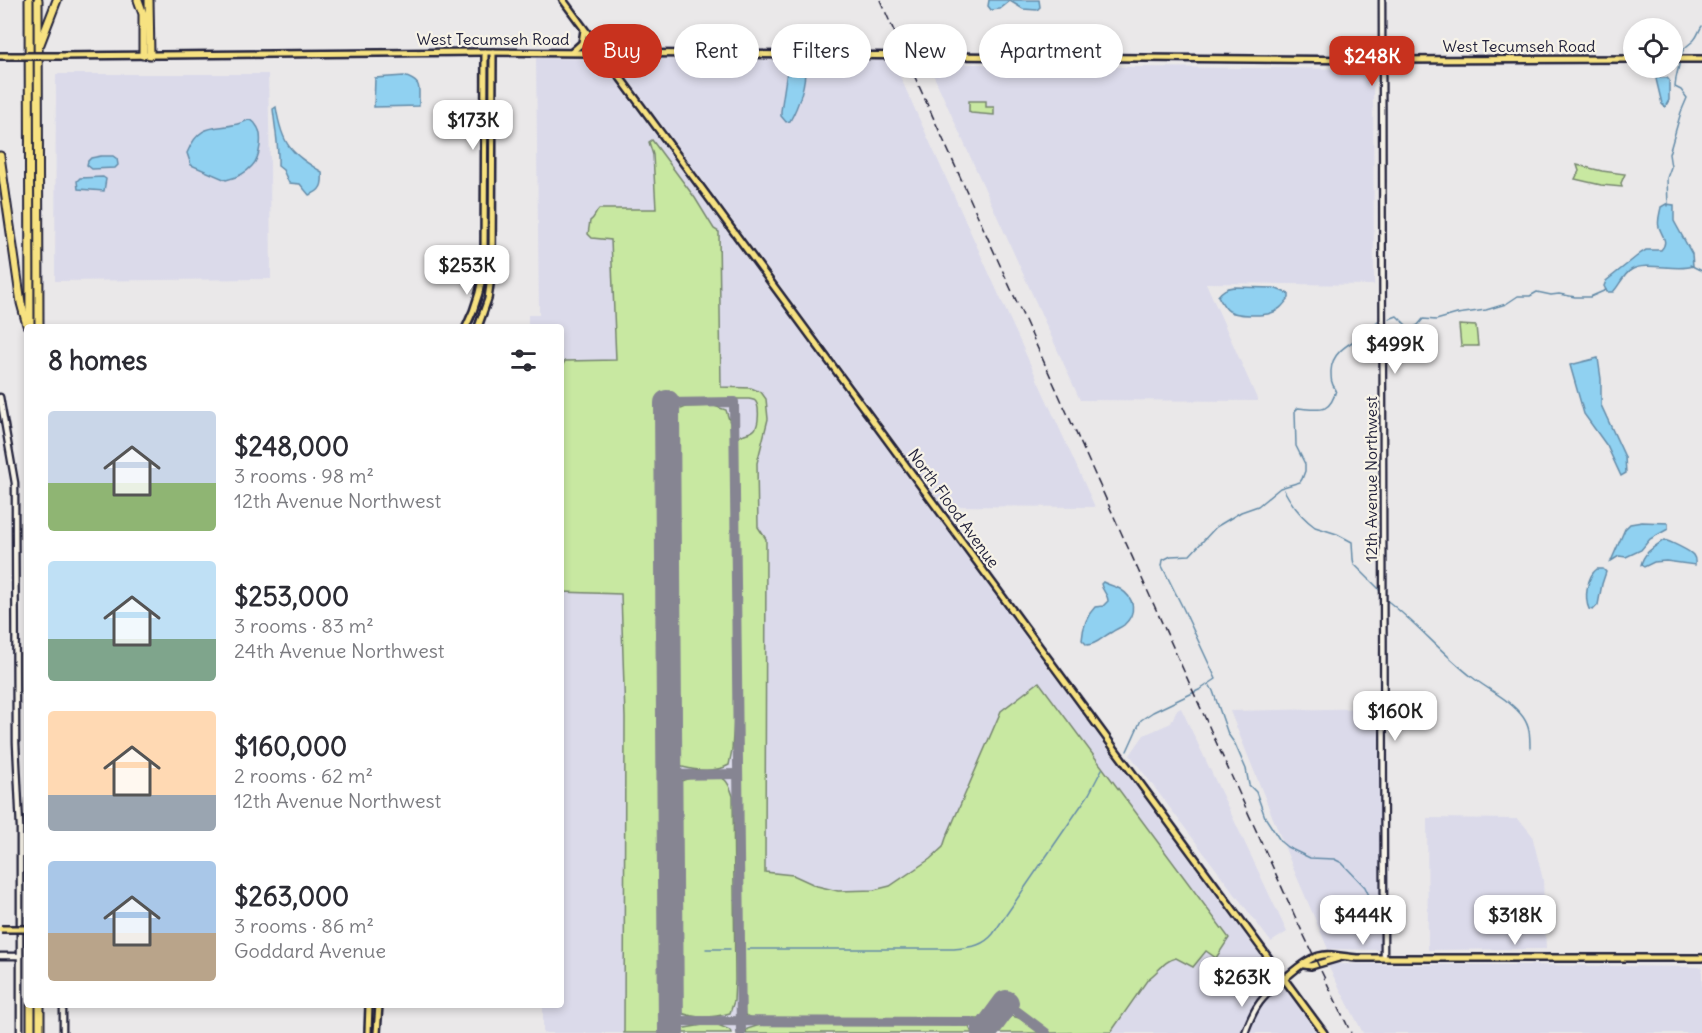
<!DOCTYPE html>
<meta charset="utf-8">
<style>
body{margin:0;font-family:Delius,sans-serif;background:#f7f7f7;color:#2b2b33;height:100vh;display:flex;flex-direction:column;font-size:22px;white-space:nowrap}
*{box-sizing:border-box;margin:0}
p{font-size:20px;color:#7c7c81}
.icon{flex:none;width:33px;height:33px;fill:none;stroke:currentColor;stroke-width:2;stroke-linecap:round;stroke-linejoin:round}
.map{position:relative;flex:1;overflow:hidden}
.drawer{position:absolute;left:24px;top:324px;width:540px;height:684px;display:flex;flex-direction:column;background:#fff;border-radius:6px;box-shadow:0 3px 9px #0003}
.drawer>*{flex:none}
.hud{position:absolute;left:582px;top:24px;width:570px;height:54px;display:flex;gap:12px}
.controls{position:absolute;left:1623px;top:18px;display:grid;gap:12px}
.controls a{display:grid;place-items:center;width:60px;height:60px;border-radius:50%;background:#fff;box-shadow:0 3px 9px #0003;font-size:30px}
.price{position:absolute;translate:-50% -51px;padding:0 14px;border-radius:12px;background:#fff;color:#222;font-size:20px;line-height:39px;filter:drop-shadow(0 2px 3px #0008)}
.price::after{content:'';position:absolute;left:50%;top:36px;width:18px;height:14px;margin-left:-9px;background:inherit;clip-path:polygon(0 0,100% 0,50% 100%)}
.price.active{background:#c8321e;color:#fff}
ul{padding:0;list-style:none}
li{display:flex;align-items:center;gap:18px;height:150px;padding:0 24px}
li span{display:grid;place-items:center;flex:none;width:168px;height:120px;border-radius:6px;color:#555}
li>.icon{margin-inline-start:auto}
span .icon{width:72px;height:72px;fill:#fffc;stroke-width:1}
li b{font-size:26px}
h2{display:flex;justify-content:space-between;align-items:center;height:72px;padding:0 24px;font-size:26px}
.chip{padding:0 21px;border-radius:27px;background:#fff;box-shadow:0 3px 9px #0003;font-size:21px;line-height:54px}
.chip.active{background:#c8321e;color:#fff}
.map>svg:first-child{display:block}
</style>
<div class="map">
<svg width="1702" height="1033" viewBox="0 0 1702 1033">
<rect width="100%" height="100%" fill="#eae8e9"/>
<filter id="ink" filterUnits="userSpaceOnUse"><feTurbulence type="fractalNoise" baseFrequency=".0167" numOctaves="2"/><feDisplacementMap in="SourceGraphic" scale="12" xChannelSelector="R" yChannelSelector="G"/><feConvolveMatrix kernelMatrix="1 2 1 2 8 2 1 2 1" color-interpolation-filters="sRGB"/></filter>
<g filter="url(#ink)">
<g fill="#dbdaea">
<path d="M536 58 596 59 601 61 1317 1033H543V1005H561V327H528V315H539Z"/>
<path d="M635 59 893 61 1095 507 943 506 620 68Z"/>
<path d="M928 63 1134 67 1373 69 1374 285 1206 283 1258 401 1080 400Z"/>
<path d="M56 74H268L270 167 271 279 55 281Z"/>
<path d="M1181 708 1287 932 1271 942 1130 755 1144 735 1171 723 1176 711Z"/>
<path d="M1380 708 1381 950 1328 949 1293 868 1230 711Z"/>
<path d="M1427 818 1517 819 1523 824 1532 835 1543 880 1546 949 1428 950Z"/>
<path d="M1327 964 1521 965 1702 967V1033H1363Z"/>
</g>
<g fill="#c8e8a1" stroke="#75856e" stroke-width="1.5">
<path d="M969 101H986V107H994V115L971 113 969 112Z"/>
<path d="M652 140 695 198 714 229 719 232 721 387 751 388 761 392 766 399 768 419 757 463 758 527 766 539 765 872 793 875 817 886 838 891 874 890 890 886 930 859 943 847 946 838 1001 711 1039 682 1229 938 1216 958 1206 951 1193 967 1176 958C1163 961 1159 972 1148 979L1111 1032 1051 1033 1001 996 986 1017 979 1019 751 1018 745 1015 742 1010 738 438C744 432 751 434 755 429 759 424 759 409 757 404 755 399 753 400 749 399H658L662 1033H624L625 718 621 594 561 592 562 366 565 361 616 360 611 240 592 238 588 234 590 221C595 218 595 213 599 209H656L653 155 649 142Z"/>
<path d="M1577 165 1602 171 1625 174 1621 183 1622 187 1601 185 1575 179 1579 171Z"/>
<path d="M1459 325 1476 326 1478 346H1461Z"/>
<path d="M714 406 726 410 730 423 732 450 734 719 732 750 729 765C715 773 693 770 678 766L676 411 686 407Z"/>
<path d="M702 777C723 778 726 774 733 796L735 980 734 1001 730 1013C713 1018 695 1019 679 1012L678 782 690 778Z"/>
<path d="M1012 1016 1019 1018 1040 1033H999C1000 1025 1004 1018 1012 1016Z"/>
<path d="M703 1025H718L730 1030 731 1033H679V1029Z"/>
<path d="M760 1025H962L969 1027 972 1033H746L747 1029Z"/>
</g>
<g fill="#90d1f1" stroke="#648ba8" stroke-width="1.5">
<path d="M989 0H1039L1040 7 1037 10 1023 9 1010 1 1000 9 991 10 988 6Z"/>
<path d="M805 66C806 83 799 105 790 121L786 122 781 116V111L787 71 792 68 798 69Z"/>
<path d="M404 76C424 83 418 87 419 106L374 107 375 78Z"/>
<path d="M1657 78H1667L1669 80V100L1665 107 1662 104 1656 79Z"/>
<path d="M276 107C282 145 290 153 322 172 323 184 322 191 309 195L300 184 289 183 283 170 278 166C279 147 275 128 273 109Z"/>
<path d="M248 120C252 121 254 121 256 125 264 134 260 158 252 166 246 173 235 178 226 180L191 165 187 153C202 116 221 134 248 120Z"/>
<path d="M101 156H113L117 159 118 165 115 168 92 169 87 165 88 161 91 158Z"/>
<path d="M103 177 106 179 104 191 78 189 77 181 80 178Z"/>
<path d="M1666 204 1674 205V221L1692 254 1693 266C1678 272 1645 261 1631 270 1623 275 1619 286 1613 292H1607L1604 286 1606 281 1641 253 1646 250H1661C1669 242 1662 236 1659 227 1657 221 1660 213 1661 207Z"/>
<path d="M1234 287 1274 288 1289 294V298C1284 304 1279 311 1271 313 1262 316 1237 316 1229 311 1224 308 1221 301 1218 296 1223 290 1226 288 1234 287Z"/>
<path d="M1598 358 1601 379V405L1625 457 1626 473 1621 476 1607 446 1584 414 1570 365Z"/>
<path d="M1642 522 1668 523V529L1650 539 1641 550 1626 557 1619 556 1611 561 1625 529 1630 524Z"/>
<path d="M1664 540C1669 541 1690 551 1693 555 1696 559 1695 560 1695 565L1666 561 1654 562 1644 567 1641 565C1644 552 1654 547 1664 540Z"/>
<path d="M1597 569H1603L1606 572 1602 584 1598 605 1593 610 1589 609C1584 598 1587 576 1597 569Z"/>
<path d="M1103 582C1108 585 1115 586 1120 589 1135 598 1137 613 1124 625 1120 628 1116 629 1112 632 1103 636 1097 645 1087 645L1082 640C1083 627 1086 616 1095 607L1103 606 1108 601C1108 594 1102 591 1101 584Z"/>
</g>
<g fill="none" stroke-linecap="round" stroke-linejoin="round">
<g stroke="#648ba8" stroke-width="1.5">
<path d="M1681 56C1683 47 1688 46 1694 40 1698 36 1699 30 1702 26"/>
<path d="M1668 206 1667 178 1671 167 1669 154 1681 112 1687 98 1681 90 1675 87 1676 78 1680 61"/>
<path d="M1690 265 1702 271"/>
<path d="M1389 319 1397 316 1410 329 1418 325 1423 319 1436 320 1457 314 1486 310 1506 304 1518 296H1530L1537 292 1551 295 1559 294 1575 297H1590L1606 290"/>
<path d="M1284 490C1292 505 1301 517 1315 527L1337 534 1352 542 1353 559 1354 564 1378 588 1382 595"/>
<path d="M1385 599C1416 622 1441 653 1472 677 1488 690 1510 699 1523 717 1530 727 1530 736 1530 748"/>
<path d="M1209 684 1213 691 1228 734 1235 744 1246 769 1249 785 1256 792 1265 817 1281 842 1287 847 1310 858 1334 859 1342 863 1365 887 1372 902 1379 904"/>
<path d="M1127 751 1141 720 1153 712 1201 689 1216 679 1183 608 1162 566 1163 560 1171 556 1190 555 1216 527 1241 512 1258 506 1280 488 1300 482 1302 479 1305 471V464L1296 446 1295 411 1298 408C1320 410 1330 414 1336 390 1331 384 1331 379 1331 371 1332 349 1354 342 1370 331L1371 327 1378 321"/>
<path d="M1389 906 1393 898"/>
<path d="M706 949H730"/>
<path d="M747 949H954C970 947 982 947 993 934L1089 794 1102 769"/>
</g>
<g stroke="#868592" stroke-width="10">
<path d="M667 403 734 402 741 1033"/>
<path d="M670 775 737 774"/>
<path d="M1006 1003 1046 1033"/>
<path d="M671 1021 972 1022 988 1033"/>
</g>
<g stroke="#868592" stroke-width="26">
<path d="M667 403 671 1033"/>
<path d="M984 1033 1006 1003"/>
</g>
<defs>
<g id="minor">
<path d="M1382 0 1384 958"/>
<path d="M0 397 15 483 16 743 20 827V1033"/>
<path d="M0 956H20"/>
<path d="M63 1005V1033"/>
<path d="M1245 1033C1255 1005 1262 997 1284 979"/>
</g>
<g id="major">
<path d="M563 0 1324 1033"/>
<path d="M572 52 582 43 584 30"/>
<path d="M0 56H10"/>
<path d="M60 56 482 52 1375 60 1634 59"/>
<path d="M1672 59H1702"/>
<path d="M618 74V63L624 53"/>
<path d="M466 327C477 305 483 284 484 260L485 52"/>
<path d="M478 327 488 299 492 270 493 52"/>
<path d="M1304 965 1311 966 1342 957"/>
<path d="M1284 979C1298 967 1313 953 1332 955 1340 956 1348 957 1357 958H1702"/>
<path d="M368 1033 369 1005"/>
<path d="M377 1033 379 1005"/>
</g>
<g id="highway">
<path d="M29 0 30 327"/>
<path d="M38 0 39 327"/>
<path d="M138 0 143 14V55"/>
<path d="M149 0 150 55"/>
<path d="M40 44 57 0"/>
<path d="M0 156 21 303 27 325"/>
<path d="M31 1005V1033"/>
<path d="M40 1005V1033"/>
</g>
</defs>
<use href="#minor" stroke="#22223b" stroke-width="9"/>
<use href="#major" stroke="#22223b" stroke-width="10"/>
<use href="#highway" stroke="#22223b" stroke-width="11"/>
<use href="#minor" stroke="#f7f3e8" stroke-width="4.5"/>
<use href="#major" stroke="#f7e281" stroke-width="5"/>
<use href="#highway" stroke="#f7e281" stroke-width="7"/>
<path stroke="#22223b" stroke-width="1.5" stroke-dasharray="9 4.5" stroke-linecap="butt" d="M880 0 1298 923 1351 1033"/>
<defs>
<g id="major-bridge">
<path d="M10 56H60"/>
<path d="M1 929H27"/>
</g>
</defs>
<use href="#major-bridge" stroke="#22223b" stroke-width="10" stroke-linecap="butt"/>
<use href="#major-bridge" stroke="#f7e281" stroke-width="5"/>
</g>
</g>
<g text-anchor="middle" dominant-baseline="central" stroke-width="4.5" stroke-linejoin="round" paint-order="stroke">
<g font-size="16" fill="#22223b" stroke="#f7f3e8">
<text x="493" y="39">West Tecumseh Road</text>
<text x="1519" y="46">West Tecumseh Road</text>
<text transform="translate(1371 479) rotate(-90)">12th Avenue Northwest</text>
<text transform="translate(954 508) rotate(54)">North Flood Avenue</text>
</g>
</g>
</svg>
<div class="controls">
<a><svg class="icon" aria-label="locate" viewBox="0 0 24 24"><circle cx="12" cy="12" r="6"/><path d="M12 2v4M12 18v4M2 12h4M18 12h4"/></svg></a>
</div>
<b class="price active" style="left:1372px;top:87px">$248K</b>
<b class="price" style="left:473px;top:151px">$173K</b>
<b class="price" style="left:467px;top:296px">$253K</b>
<b class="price" style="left:1395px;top:375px">$499K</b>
<b class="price" style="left:1395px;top:742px">$160K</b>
<b class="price" style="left:1363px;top:946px">$444K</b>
<b class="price" style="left:1515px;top:946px">$318K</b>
<b class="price" style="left:1242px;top:1008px">$263K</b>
<div class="hud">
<a class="chip active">Buy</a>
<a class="chip">Rent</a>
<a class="chip">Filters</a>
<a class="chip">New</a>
<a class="chip">Apartment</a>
</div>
<section class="drawer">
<h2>8 homes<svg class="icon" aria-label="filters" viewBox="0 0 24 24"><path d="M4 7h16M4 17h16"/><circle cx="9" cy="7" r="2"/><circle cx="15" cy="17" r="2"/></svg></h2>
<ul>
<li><span style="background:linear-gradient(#c9d6e8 60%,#8fb573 0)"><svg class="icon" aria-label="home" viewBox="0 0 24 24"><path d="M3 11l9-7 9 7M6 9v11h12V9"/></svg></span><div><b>$248,000</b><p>3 rooms · 98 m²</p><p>12th Avenue Northwest</p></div></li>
<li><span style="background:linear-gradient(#bfe0f5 65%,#7fa58c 0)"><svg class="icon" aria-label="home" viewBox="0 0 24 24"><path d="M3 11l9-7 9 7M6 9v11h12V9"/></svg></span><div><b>$253,000</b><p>3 rooms · 83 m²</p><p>24th Avenue Northwest</p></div></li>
<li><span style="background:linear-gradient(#ffd9b3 70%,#9aa5b1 0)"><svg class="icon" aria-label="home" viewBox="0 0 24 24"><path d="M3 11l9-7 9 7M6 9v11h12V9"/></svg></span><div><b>$160,000</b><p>2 rooms · 62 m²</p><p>12th Avenue Northwest</p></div></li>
<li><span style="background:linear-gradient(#a9c7e8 60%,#b9a48a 0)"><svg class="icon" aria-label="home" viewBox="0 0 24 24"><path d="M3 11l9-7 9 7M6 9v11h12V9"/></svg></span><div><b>$263,000</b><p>3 rooms · 86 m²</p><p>Goddard Avenue</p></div></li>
</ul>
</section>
</div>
